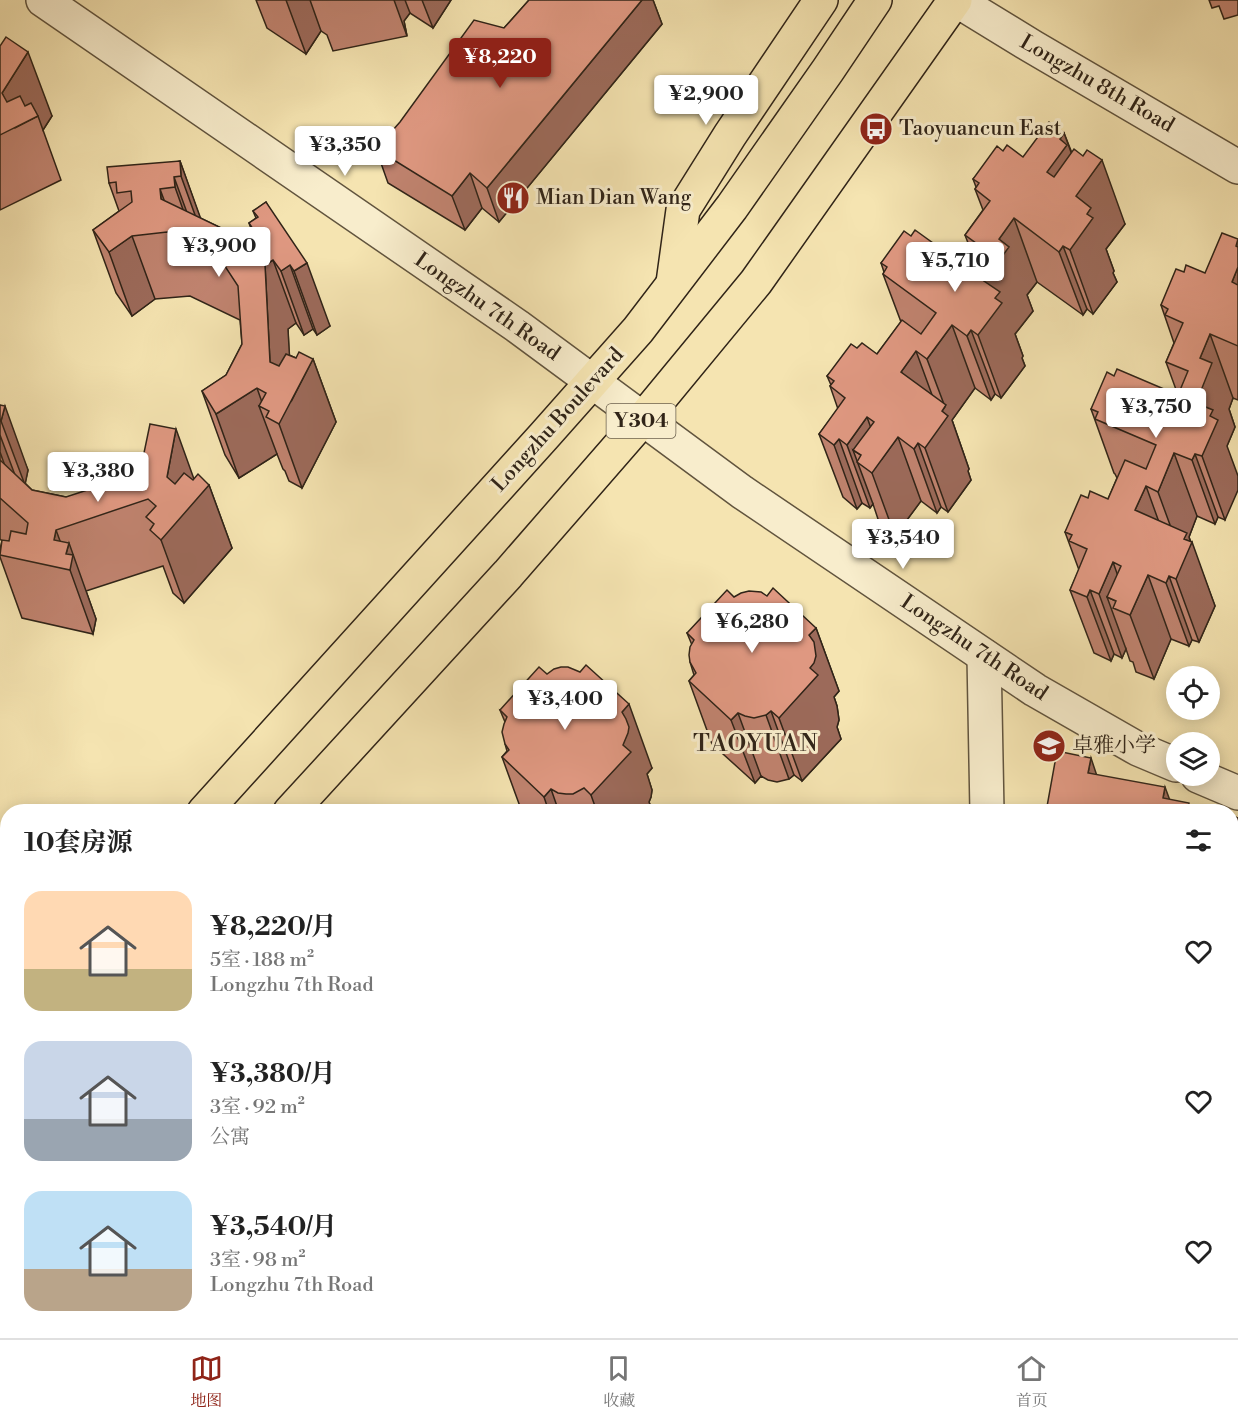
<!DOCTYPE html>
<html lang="zh">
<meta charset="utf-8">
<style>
body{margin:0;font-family:"Libre Bodoni","Noto Serif SC",serif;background:#f2f2f2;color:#222;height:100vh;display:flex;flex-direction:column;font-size:22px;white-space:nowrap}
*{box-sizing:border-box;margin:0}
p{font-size:20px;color:#767676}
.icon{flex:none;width:33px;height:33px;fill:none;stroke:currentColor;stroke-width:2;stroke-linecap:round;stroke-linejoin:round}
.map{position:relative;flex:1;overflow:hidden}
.side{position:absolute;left:0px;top:804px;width:1239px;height:534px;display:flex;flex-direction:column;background:#fff;border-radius:24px 24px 0 0;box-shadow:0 3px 15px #0003}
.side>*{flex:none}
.fabs{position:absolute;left:1166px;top:666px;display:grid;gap:12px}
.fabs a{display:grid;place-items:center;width:54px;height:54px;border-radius:50%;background:#fff;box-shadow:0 3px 15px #0003;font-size:30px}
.price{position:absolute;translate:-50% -51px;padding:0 14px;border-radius:6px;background:#fff;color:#222;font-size:20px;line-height:39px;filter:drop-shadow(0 2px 3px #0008)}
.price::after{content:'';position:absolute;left:50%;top:36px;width:18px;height:14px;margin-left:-9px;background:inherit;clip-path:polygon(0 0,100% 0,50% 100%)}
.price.on{background:#8f2418;color:#fff}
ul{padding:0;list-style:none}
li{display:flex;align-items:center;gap:18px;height:150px;padding:0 24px}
li span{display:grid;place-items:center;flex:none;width:168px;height:120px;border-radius:18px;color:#555}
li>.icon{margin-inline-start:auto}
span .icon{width:72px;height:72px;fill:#fffc;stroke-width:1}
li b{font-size:26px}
h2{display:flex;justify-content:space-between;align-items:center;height:72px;padding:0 24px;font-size:26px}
.menu{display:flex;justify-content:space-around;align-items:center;height:84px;border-top:2px solid #e0e0e0;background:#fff;font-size:16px;color:#767676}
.menu a{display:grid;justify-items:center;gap:3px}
.menu .on{color:#8f2418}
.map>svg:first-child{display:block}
</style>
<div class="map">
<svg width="1238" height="1338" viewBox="0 0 1238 1338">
<rect width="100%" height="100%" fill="#f5e4b1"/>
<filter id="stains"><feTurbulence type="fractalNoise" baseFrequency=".00333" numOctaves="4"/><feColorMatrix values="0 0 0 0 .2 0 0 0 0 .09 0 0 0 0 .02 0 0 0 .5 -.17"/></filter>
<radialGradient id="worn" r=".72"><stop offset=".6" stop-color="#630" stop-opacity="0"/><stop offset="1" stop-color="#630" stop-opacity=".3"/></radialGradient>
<g fill="#c0c389" stroke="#787450" stroke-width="1.5">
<path d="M1232 1025 1238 1026V1154L1232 1153Z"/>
<path d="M440 1331V1330L545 1331 538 1338H437Z"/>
</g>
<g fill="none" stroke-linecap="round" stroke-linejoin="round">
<defs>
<g id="minor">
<path d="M43 0 517 326 742 492 1035 690 1138 749 1176 765"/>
<path d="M956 0 1033 47 1238 167"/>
<path d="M984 656 987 812"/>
<path d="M1198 776 1238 793"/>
<path d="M0 1284 8 1290"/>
<path d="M69 1330 81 1338"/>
<path d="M851 1338 855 1330"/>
</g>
<g id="major">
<path d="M673 283 683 210 730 135 821 0"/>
<path d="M204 812 544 436 638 330 732 207 828 70 875 0"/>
<path d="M290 812 508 574 643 419 756 282 955 0"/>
<path d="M0 1034 8 1026"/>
<path d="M0 1137 8 1126"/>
</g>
</defs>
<use href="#minor" stroke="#61543e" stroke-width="36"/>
<use href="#major" stroke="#302418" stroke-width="36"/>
<use href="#minor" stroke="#f8edcc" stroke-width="33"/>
<use href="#major" stroke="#f5e4b1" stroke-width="33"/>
</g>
<g fill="#c0836f" stroke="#302418" stroke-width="1.5">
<path d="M256 0H451L433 28 410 13 404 21 407 36 333 51 327 35 321 31 306 54 267 28Z"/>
<path d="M529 0H653L662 24 499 222 482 208 465 230 388 183 376 149 504 28Z"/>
<path d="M1209 0H1238V15L1224 19 1219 6 1212 8Z"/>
<path d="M0 46 52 116 43 130 61 180 0 210Z"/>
<path d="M1064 133 1072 153 1125 224 1106 249 1114 271 1113 273 1117 282 1093 314 1087 309 1083 315 1037 282 1027 295 1033 311 1015 334 1023 356 1022 358 1025 366 1001 398 995 394 991 400 975 388 952 420 969 469 968 471 971 480 948 512 941 507 937 513 921 501 895 536 880 525 873 504 870 508 862 503 857 509 843 497 819 434 838 409 830 386 831 385 827 376 857 348 877 354 901 322 883 274 884 272 881 263 911 236 969 269 975 261 965 235 983 210 975 189 976 187 973 179 1003 151 1023 157Z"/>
<path d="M180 161 200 218 248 241 254 237 249 223 256 218 253 211 266 202 330 326 317 335 313 329 304 335 296 323 288 329 289 355 296 358 313 359 336 422 302 488 289 481 285 471 283 469 277 454 239 478 225 455 202 391 226 375 242 344 240 320 190 296 155 299 132 316 116 293 93 230 119 211 109 183Z"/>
<path d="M1238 239V400L1233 398 1229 409 1235 427 1227 446 1225 520 1218 517 1215 524 1197 516 1189 537 1215 606 1199 642 1192 640 1189 646 1171 639 1154 679 1136 672 1133 662 1130 661 1126 649 1122 658 1114 654 1111 661 1094 653 1070 590 1079 570 1065 532 1088 498 1108 499 1117 478 1115 474 1114 473 1091 409 1114 376 1178 395 1166 362 1174 343 1161 305 1184 272 1205 273Z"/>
<path d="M0 405 28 470 25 483 32 490 66 497 194 479 209 485 232 548 184 603 173 593 163 566 86 591 96 619 93 634 22 618 0 557V549L2 541 0 539Z"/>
<path d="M816 628 839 691 834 697 837 706 839 720 837 727 841 739 802 781 794 775 789 779 777 782 768 780 761 776 755 783 712 744 689 681 694 675 690 662 692 645 687 633Z"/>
<path d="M500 710 652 768 647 774 652 790 651 797 649 802 653 812H522L502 757 507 751 505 744V722Z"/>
<path d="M1232 816 1238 818V965L1232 964Z"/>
<path d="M1232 1202 1238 1205V1338H1189L1232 1330Z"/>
<path d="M611 1330H780L778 1333 780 1338H606Z"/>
</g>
<g fill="#9c6a5a" stroke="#302418" stroke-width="1.5">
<path d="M286 0H310L321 31 306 54Z"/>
<path d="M394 0H405L410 13 404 21 407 36Z"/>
<path d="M422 0H451L433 28Z"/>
<path d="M642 0H653L662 24 499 222 487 188Z"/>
<path d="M28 52 52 116 43 130 38 116 15 128 2 93Z"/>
<path d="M1064 133 1083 185 1102 160 1125 224 1106 249 1114 271 1113 273 1117 282 1093 314 1070 250 1047 172 1060 139Z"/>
<path d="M180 161 203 225 204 240 181 176Z"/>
<path d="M470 173 482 208 465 230 452 196Z"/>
<path d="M174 177 197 240 196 246 175 187Z"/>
<path d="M160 189 178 238 161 199Z"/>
<path d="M1014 218 1037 282 1027 295 1033 311 1015 334 1023 356 1022 358 1025 366 1001 398 978 335 984 281 999 239Z"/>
<path d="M132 236 155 299 132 316 109 252Z"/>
<path d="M1063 246 1087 309 1083 315 1059 252Z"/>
<path d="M273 260 296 323 288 329 292 400 313 359 336 422 302 488 279 424 270 362 265 265Z"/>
<path d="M307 263 330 326 317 335 294 271Z"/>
<path d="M290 265 313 329 304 335 281 271Z"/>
<path d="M1238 267V299L1232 282Z"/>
<path d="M952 325 975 388 952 420 969 469 968 471 971 480 948 512 925 448 942 411 945 407 927 359Z"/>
<path d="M971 330 995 394 991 400 967 336Z"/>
<path d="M1210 334 1233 398 1229 409 1235 427 1227 446 1238 476V490L1225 520 1202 456 1196 403 1200 358Z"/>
<path d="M916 351 939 414 901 372Z"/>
<path d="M257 388 264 408 259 406 277 454 239 478 216 414Z"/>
<path d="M5 406 28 470 25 485 1 421Z"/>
<path d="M867 417 882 459 898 437 921 501 895 536 872 473 861 455 853 450 873 504 870 508 847 445Z"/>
<path d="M176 429 199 493 209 485 232 548 184 603 161 540 167 477Z"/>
<path d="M0 435 18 483 15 494 0 452Z"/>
<path d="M839 439 862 503 857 509 834 445Z"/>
<path d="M918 443 941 507 937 513 914 449Z"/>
<path d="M1174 453 1197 516 1189 537 1191 544 1192 542 1215 606 1199 642 1176 579 1181 555 1158 492Z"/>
<path d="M1195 454 1218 517 1215 524 1192 460Z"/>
<path d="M1146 486 1169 550 1135 510Z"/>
<path d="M56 530 70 568 66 554 69 543 96 619 93 634 70 570 54 540Z"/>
<path d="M1113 562 1131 613 1148 575 1171 639 1154 679 1130 615 1116 601 1107 597 1126 649 1122 658 1099 594Z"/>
<path d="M1169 576 1192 640 1189 646 1166 583Z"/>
<path d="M1090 590 1114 654 1111 661 1087 597Z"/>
<path d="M816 628 839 691 834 697 837 706 839 720 837 727 841 739 802 781 779 718 810 668 809 635Z"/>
<path d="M629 704 652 768 647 774 652 790 651 797 649 802 653 812H597L591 795 622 712Z"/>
<path d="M771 711 794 775 789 779 766 715Z"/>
<path d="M738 713 761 776 755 783 731 720Z"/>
<path d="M1091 758 1097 776 1088 773Z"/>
<path d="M1165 787 1172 806 1163 798Z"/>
<path d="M551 789 559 812H549L544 797Z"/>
<path d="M1237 1203 1238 1205V1226L1235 1217Z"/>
<path d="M1232 1289 1238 1305 1232 1324 1237 1338 1230 1335 1232 1330Z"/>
<path d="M736 1330H780L778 1333 780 1338H731Z"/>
</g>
<g fill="#df9881" stroke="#302418" stroke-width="1.5">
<path d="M529 0H642L487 188 470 173 452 196 376 149 400 122 474 20 504 28Z"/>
<path d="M6 37 28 52 2 93 7 102 20 96 25 106 31 103 38 116 0 135V46Z"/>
<path d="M1049 122 1064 133 1060 139 1067 145 1047 172 1054 177 1074 149 1083 156 1087 150 1102 160 1076 196 1091 208 1087 214 1093 218 1070 250 1063 246 1059 252 1014 218 999 239 1009 247 984 281 1000 292 995 298 1002 303 978 335 971 330 967 336 952 325 927 359 916 351 901 372 946 405 942 411 948 416 925 448 918 443 914 449 898 437 872 473 857 462 861 455 853 450 874 422 867 417 847 445 839 439 834 445 819 434 845 398 830 386 834 381 827 376 851 344 857 348 862 343 877 354 902 320 921 334 936 313 883 274 887 267 881 263 904 231 911 236 915 230 969 269 984 249 965 235 990 201 975 189 979 183 973 179 997 146 1003 151 1007 145 1023 157Z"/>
<path d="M180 161 181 176 174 177 175 187 160 189 161 199 248 241 257 235 249 223 258 217 253 211 266 202 307 263 294 271 290 265 281 271 273 260 265 265 270 362 279 366 286 354 296 358 299 352 313 359 279 424 266 417 269 411 259 406 266 393 257 388 216 414 202 391 226 375 242 344 238 286 219 257 167 232 132 236 109 252 93 230 132 202 131 191 117 193 116 182 109 183 107 167Z"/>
<path d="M1222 233 1238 239 1236 246 1238 247V267L1232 282 1238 285V346L1210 334 1200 358 1212 363 1196 403 1213 410 1210 416 1218 420 1202 456 1195 454 1192 460 1174 453 1158 492 1146 486 1135 510 1187 533 1184 539 1192 542 1176 579 1169 576 1166 583 1148 575 1130 615 1113 608 1116 601 1107 597 1121 566 1113 562 1099 594 1090 590 1087 597 1070 590 1087 549 1069 541 1072 535 1065 532 1081 495 1088 498 1090 491 1108 499 1125 460 1146 469 1156 445 1095 419 1098 412 1091 409 1107 372 1114 376 1117 369 1178 395 1188 371 1166 362 1183 323 1165 315 1168 309 1161 305 1176 269 1184 272 1186 265 1205 273Z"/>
<path d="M0 405 5 406 1 421H0Z"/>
<path d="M150 424 176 429 167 477 175 484 184 473 193 480 198 474 209 485 161 540 150 530 154 524 146 517 156 506 148 499 56 530 54 540 69 543 66 554 73 555 70 570 0 555 2 540 9 541 11 531 26 534 28 523 0 498V460L32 490 66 497 121 479 144 453Z"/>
<path d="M773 588 816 628 809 635 814 642 816 656 814 663 810 668 818 675 779 718 771 711 766 715 754 718 745 716 738 713 731 720 689 681 696 673 690 662 689 655 690 647 694 640 687 633 727 590 734 597 741 593 749 591 761 592 767 596Z"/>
<path d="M586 665 629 704 622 712 626 719 629 727 628 733 623 745 631 752 591 795 584 788 573 794H566L558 793 551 789 544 797 502 757 509 750 505 744 502 732 504 724 507 717 500 710 539 667 547 674 554 669 561 667H568L580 672Z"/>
<path d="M1057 751 1091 758 1088 773 1165 787 1163 798 1189 803 1188 808 1205 812H1046Z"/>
<path d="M1232 816 1238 818V948L1232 947Z"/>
<path d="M1232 1202 1237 1203 1235 1217 1238 1218V1274L1232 1272Z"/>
<path d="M1232 1302 1238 1303V1325L1232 1324V1327Z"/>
<path d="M611 1330H657L660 1338H606Z"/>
<path d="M677 1330H736L731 1338H721L719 1336 706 1338H687Z"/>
<path d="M1190 1330H1231L1230 1335 1238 1337V1338H1189Z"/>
</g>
<defs>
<symbol id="bus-disc" viewBox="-11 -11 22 22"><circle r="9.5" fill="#8f2418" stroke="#f8edcc"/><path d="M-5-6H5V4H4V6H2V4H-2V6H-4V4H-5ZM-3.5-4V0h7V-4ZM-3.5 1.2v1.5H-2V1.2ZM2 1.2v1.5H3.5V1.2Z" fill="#fff"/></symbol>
<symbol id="restaurant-disc" viewBox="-11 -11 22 22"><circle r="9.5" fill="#8f2418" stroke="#f8edcc"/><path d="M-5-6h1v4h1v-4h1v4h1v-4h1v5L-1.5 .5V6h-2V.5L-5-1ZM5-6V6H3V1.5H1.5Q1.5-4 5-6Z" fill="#fff"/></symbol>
<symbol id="school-disc" viewBox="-11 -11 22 22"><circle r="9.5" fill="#8f2418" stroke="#f8edcc"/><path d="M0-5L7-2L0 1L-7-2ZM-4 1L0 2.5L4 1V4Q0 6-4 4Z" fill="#fff"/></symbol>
</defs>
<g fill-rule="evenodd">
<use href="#bus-disc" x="857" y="110" width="38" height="38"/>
<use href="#restaurant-disc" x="494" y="179" width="38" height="38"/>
<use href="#school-disc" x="1030" y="727" width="38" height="38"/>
</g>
<g text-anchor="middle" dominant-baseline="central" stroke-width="6" stroke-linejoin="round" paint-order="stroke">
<rect fill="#f8edcc" stroke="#6c604e" stroke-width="1.5" x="606.5" y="404" width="69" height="34" rx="4.5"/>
<g font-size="20" font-weight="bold" fill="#302418">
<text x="641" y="421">Y304</text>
</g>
<g font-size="21" fill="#302418" stroke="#f8edcc">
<text transform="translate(1097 84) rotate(30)">Longzhu 8th Road</text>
<text transform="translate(487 307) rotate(35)">Longzhu 7th Road</text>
<text transform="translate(558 420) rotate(-48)">Longzhu Boulevard</text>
<text transform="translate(974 648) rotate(34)">Longzhu 7th Road</text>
</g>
<g font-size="21" fill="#302418" stroke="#f8edcc" text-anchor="start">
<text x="899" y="129">Taoyuancun East</text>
<text x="536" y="198">Mian Dian Wang</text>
<text x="1072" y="746">卓雅小学</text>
</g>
<g font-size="24" letter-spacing="1.5" fill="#302418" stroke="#f8edcc">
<text x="756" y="744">TAOYUAN</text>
</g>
</g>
<rect width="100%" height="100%" filter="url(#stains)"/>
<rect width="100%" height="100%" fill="url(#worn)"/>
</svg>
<div class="fabs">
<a><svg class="icon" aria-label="locate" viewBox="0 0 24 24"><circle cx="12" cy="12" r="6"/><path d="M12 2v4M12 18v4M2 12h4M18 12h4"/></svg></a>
<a><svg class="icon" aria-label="layers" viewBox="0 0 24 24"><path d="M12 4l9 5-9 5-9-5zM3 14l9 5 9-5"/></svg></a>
</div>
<b class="price on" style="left:500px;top:89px">¥8,220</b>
<b class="price" style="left:706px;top:126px">¥2,900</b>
<b class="price" style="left:345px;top:177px">¥3,350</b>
<b class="price" style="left:219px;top:278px">¥3,900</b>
<b class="price" style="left:955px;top:293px">¥5,710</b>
<b class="price" style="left:1156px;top:439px">¥3,750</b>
<b class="price" style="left:98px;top:503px">¥3,380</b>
<b class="price" style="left:903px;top:570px">¥3,540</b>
<b class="price" style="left:752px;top:654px">¥6,280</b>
<b class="price" style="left:565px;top:731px">¥3,400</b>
<section class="side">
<h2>10套房源<svg class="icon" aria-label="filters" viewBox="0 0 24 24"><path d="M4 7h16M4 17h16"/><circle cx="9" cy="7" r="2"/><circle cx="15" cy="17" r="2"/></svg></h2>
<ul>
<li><span style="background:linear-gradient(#ffd9b3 65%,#c2b280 0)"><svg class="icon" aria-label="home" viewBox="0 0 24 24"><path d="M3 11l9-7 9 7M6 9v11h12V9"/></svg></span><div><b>¥8,220/月</b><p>5室 · 188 m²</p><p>Longzhu 7th Road</p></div><svg class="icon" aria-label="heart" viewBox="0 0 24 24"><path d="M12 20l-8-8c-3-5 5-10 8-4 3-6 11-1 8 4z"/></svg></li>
<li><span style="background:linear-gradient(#c9d6e8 65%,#9aa5b1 0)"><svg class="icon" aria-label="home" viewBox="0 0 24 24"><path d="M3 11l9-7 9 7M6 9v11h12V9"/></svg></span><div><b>¥3,380/月</b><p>3室 · 92 m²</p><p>公寓</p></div><svg class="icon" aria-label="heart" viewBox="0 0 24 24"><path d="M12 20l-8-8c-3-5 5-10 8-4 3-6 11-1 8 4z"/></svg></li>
<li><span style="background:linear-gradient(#bfe0f5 65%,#b9a48a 0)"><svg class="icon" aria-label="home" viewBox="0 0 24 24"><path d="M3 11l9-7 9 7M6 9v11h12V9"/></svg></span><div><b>¥3,540/月</b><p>3室 · 98 m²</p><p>Longzhu 7th Road</p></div><svg class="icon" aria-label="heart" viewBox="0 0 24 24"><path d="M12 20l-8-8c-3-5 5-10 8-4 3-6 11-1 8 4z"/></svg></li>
</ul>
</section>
</div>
<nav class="menu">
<a class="on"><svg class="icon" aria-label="map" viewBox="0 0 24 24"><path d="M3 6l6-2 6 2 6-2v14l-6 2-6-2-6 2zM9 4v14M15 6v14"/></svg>地图</a>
<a><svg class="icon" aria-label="saved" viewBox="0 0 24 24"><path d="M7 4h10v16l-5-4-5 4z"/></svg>收藏</a>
<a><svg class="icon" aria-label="home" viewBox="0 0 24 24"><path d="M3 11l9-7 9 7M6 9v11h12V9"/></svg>首页</a>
</nav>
